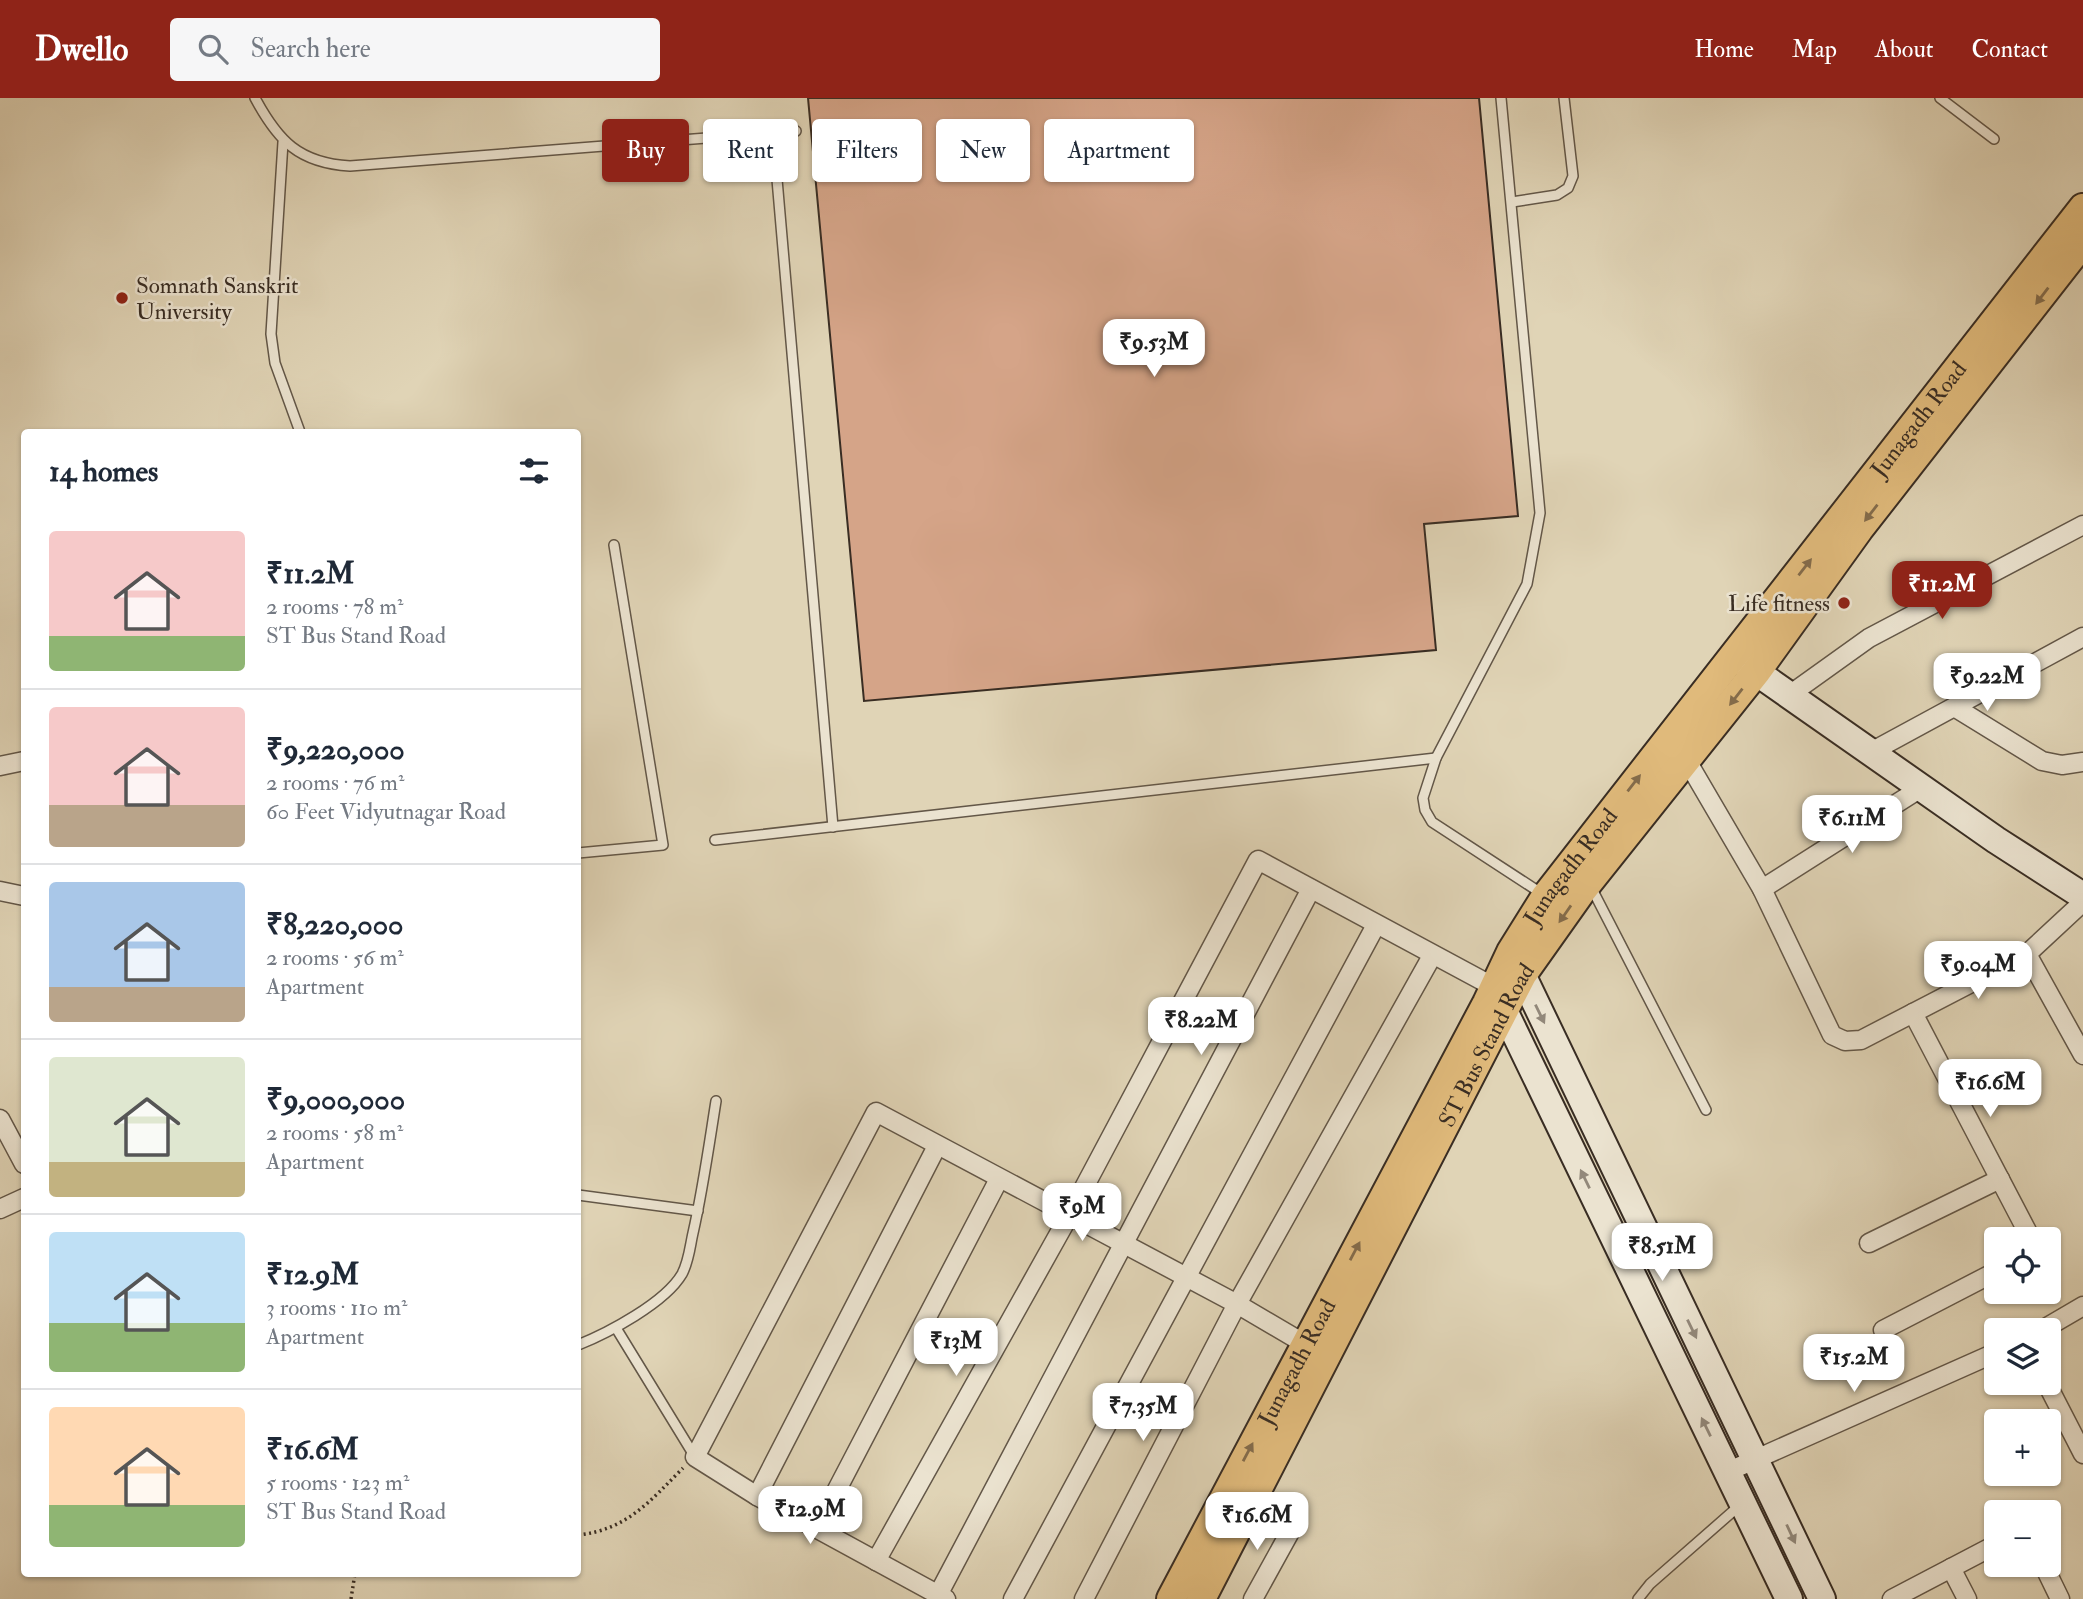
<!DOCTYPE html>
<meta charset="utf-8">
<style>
body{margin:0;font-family:"IM FELL Double Pica",serif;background:#f6f6f7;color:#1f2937;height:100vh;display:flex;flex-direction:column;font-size:26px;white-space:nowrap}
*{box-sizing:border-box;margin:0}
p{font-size:23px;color:#747a83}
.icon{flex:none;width:38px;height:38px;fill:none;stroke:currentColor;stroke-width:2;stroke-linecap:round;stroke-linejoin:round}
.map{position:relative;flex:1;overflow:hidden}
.side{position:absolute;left:21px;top:331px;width:560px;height:1148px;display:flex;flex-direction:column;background:#fff;border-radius:7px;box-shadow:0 2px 5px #0004}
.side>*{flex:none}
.hud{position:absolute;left:602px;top:21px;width:665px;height:63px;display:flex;gap:14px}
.tools{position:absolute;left:1984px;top:1129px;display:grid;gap:14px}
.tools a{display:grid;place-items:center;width:77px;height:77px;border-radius:7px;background:#fff;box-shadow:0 2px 5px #0004;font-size:35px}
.price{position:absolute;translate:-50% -60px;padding:0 16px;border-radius:14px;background:#fff;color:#222;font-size:23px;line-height:46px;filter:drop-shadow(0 2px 4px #0008)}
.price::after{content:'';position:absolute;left:50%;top:42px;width:21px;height:16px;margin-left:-10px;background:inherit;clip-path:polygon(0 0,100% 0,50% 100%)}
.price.current{background:#8f2418;color:#fff}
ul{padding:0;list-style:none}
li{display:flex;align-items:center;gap:21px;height:175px;padding:0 28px}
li+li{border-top:2px solid #e0e1e3}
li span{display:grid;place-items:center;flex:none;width:196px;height:140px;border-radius:7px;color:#555}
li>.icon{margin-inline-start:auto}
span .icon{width:84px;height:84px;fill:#fffc;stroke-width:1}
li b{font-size:30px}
h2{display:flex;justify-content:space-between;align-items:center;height:84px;padding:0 28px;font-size:30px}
.tag{padding:0 24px;border-radius:7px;background:#fff;box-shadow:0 2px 5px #0004;font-size:24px;line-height:63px}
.tag.current{background:#8f2418;color:#fff}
header{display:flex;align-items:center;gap:42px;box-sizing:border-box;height:98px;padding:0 35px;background:#8f2418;color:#fff}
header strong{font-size:33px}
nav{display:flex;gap:38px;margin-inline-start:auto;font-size:24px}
.search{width:490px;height:63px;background:#f6f6f7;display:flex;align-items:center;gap:18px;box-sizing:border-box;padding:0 24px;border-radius:7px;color:#747a83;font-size:26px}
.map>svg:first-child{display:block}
</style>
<header>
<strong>Dwello</strong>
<div class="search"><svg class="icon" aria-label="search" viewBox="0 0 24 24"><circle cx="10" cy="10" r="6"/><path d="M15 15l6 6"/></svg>Search here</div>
<nav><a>Home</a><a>Map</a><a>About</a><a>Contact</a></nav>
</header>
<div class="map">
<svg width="2083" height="1501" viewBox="0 0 2083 1501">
<rect width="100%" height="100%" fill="#e0d4b6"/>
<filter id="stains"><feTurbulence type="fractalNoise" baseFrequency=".00286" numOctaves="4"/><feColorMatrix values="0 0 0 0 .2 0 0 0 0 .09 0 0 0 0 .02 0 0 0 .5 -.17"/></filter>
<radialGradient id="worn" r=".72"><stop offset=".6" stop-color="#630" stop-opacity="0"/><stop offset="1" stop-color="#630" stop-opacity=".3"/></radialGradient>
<path fill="#d5a488" stroke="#392d23" stroke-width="2" d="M808 0H1479L1518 418 1424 426 1436 552 864 603Z"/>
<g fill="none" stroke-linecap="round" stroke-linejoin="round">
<defs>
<g id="lane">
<path d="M255 0C278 43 299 65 350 68L796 33"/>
<path d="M1501 0 1540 415 1527 486 1436 660 1423 700 1425 712 1432 724 1544 797"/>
<path d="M1940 0 1994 41"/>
<path d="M773 35 833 729"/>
<path d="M283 44 271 236 275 265 300 334"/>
<path d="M1512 104 1557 97 1568 90 1573 78 1564 0"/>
<path d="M715 742 1436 660"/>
<path d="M578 755 663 747 614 447"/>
<path d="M1591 789 1706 1012"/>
<path d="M578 1097 698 1113"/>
<path d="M616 1230 695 1359"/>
<path d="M578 1247C608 1235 665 1205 682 1176 689 1163 690 1148 693 1135 703 1091 709 1047 716 1003"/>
<path d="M1638 1501 1650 1486 1739 1408"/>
</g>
<g id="street">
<path d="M1788 598 1869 540 2083 427"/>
<path d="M1956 610 2042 663 2062 667 2083 664"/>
<path d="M1871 654 2083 539"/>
<path d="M1683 656 1762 791 1832 937 1845 943 1861 942 2027 856 2083 804"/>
<path d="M0 668 24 663"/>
<path d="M1762 791 1921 690"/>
<path d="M0 793 24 798"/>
<path d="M2027 856 2083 957"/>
<path d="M1913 915 2027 1133 2028 1141"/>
<path d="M0 1021 24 1066"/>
<path d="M0 1111 24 1100"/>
<path d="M1869 1145 2000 1081"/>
<path d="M1883 1232 1997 1173"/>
<path d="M2042 1232 2083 1208"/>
<path d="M2046 1284 2083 1356"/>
<path d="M1727 1374 1997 1254"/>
<path d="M757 1398 937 1048"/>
<path d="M817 1430 999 1081"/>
<path d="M876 1463 1070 1116 1258 762 1494 889"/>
<path d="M2043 1466 2060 1501"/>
<path d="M1951 1470 1967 1501"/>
<path d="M938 1497 1311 791"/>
<path d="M946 1501 757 1398 695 1359 876 1014 1237 1206 1305 1246"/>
<path d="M1013 1501 1376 827"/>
<path d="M1084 1501 1237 1206 1432 858"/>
<path d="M1253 1501 1295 1425"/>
<path d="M1892 1501 1997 1446"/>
</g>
<g id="secondary">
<path d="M1739 562 1996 742 2083 798"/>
<path d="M1515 862 1822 1501"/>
<path d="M1497 898 1789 1501"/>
</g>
<g id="primary">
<path id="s1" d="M1171 1501 1487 905 1511 854 1546 798 2083 110"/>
<path id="s2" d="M1201 1501 1522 877 1583 791 1756 574 1859 431 2083 144"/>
</g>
</defs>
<use href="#lane" stroke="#635748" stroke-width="12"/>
<use href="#street" stroke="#635748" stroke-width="21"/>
<use href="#secondary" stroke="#392d23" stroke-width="30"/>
<use href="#primary" stroke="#392d23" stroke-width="32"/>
<g stroke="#392d23" stroke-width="3.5" stroke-dasharray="2 3.5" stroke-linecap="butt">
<path d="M578 1437C627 1432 650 1403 683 1370"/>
<path d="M351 1501 355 1475"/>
</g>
<use href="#lane" stroke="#ebe3d0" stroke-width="9"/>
<use href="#street" stroke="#ebe3d0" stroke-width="18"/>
<use href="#secondary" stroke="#ebe3d0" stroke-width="26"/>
<use href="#primary" stroke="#e0ba7b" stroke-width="28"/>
</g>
<defs><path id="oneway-solid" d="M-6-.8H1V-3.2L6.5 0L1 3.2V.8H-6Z" transform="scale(1.75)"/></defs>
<g fill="#846c4b">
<use href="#oneway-solid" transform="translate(2042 198) rotate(127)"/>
<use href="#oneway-solid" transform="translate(1871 415) rotate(128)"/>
<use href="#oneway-solid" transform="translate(1805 469) rotate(-52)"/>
<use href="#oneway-solid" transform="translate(1736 599) rotate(128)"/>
<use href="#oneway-solid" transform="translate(1634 685) rotate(-52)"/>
<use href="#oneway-solid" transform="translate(1565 816) rotate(125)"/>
<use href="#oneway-solid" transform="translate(1355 1153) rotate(-62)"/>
<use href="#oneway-solid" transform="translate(1248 1354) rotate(-62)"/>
</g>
<g fill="#92887a">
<use href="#oneway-solid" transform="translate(1540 916) rotate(64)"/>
<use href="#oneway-solid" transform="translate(1585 1081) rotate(-116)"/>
<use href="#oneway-solid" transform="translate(1692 1231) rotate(64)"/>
<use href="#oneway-solid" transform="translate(1706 1329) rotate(-116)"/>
<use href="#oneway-solid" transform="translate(1791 1436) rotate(65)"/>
</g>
<g fill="#8f2418" stroke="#ebe3d0" stroke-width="2.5">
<circle cx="122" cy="200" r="7"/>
<circle cx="1844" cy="505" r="7"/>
</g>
<g text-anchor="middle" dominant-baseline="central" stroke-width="5" stroke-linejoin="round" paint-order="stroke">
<g font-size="23" fill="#392d23" stroke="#ebe3d0" text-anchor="start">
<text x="136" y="187">Somnath Sanskrit<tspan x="136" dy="26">University</tspan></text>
<text x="1830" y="505" text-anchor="end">Life fitness</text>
</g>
<g font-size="23" fill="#392d23" stroke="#ebe3d0">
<text stroke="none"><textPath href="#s1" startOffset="1402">Junagadh Road</textPath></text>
<text stroke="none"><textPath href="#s1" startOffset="835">Junagadh Road</textPath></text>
<text stroke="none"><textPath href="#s2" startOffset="623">ST Bus Stand Road</textPath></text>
<text stroke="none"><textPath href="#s1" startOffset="268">Junagadh Road</textPath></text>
</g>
</g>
<rect width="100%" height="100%" filter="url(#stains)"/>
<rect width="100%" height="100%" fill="url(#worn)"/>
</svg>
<div class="tools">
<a><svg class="icon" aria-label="locate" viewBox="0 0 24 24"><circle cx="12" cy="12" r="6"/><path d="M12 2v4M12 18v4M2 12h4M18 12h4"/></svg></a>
<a><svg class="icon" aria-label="layers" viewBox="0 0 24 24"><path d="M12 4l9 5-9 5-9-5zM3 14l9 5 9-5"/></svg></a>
<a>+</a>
<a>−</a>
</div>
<b class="price" style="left:1154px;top:281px">₹9.53M</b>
<b class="price current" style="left:1942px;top:523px">₹11.2M</b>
<b class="price" style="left:1987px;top:615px">₹9.22M</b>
<b class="price" style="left:1852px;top:757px">₹6.11M</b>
<b class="price" style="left:1978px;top:903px">₹9.04M</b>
<b class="price" style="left:1201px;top:959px">₹8.22M</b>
<b class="price" style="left:1990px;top:1021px">₹16.6M</b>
<b class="price" style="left:1082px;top:1145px">₹9M</b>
<b class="price" style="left:1662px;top:1185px">₹8.51M</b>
<b class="price" style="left:956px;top:1280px">₹13M</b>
<b class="price" style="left:1854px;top:1296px">₹15.2M</b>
<b class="price" style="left:1143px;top:1345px">₹7.35M</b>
<b class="price" style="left:810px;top:1448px">₹12.9M</b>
<b class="price" style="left:1257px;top:1454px">₹16.6M</b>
<div class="hud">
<a class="tag current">Buy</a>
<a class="tag">Rent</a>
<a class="tag">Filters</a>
<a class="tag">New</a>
<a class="tag">Apartment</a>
</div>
<section class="side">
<h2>14 homes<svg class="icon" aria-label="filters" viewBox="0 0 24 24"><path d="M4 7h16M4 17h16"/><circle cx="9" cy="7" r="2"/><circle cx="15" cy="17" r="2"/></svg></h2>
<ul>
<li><span style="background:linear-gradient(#f6c9c9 75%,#8fb573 0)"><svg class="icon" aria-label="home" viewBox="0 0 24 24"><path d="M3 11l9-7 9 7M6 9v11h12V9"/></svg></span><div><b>₹11.2M</b><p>2 rooms · 78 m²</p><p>ST Bus Stand Road</p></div></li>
<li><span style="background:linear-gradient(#f6c9c9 70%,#b9a48a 0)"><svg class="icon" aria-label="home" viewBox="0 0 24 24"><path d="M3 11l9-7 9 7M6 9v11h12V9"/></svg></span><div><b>₹9,220,000</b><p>2 rooms · 76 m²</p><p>60 Feet Vidyutnagar Road</p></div></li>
<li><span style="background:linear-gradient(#a9c7e8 75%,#b9a48a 0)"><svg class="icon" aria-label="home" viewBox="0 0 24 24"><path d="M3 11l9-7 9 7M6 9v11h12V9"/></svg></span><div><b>₹8,220,000</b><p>2 rooms · 56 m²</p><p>Apartment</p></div></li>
<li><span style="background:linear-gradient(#dfe7d0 75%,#c2b280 0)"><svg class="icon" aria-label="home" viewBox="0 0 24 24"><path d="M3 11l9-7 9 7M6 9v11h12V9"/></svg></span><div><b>₹9,000,000</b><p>2 rooms · 58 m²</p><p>Apartment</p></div></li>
<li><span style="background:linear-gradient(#bfe0f5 65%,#8fb573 0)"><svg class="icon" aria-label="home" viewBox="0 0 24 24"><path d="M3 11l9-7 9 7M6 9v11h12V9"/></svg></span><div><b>₹12.9M</b><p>3 rooms · 110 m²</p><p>Apartment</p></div></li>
<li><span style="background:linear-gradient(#ffd9b3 70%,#8fb573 0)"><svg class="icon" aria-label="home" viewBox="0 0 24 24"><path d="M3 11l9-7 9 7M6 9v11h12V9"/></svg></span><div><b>₹16.6M</b><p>5 rooms · 123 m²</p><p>ST Bus Stand Road</p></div></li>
</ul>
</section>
</div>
